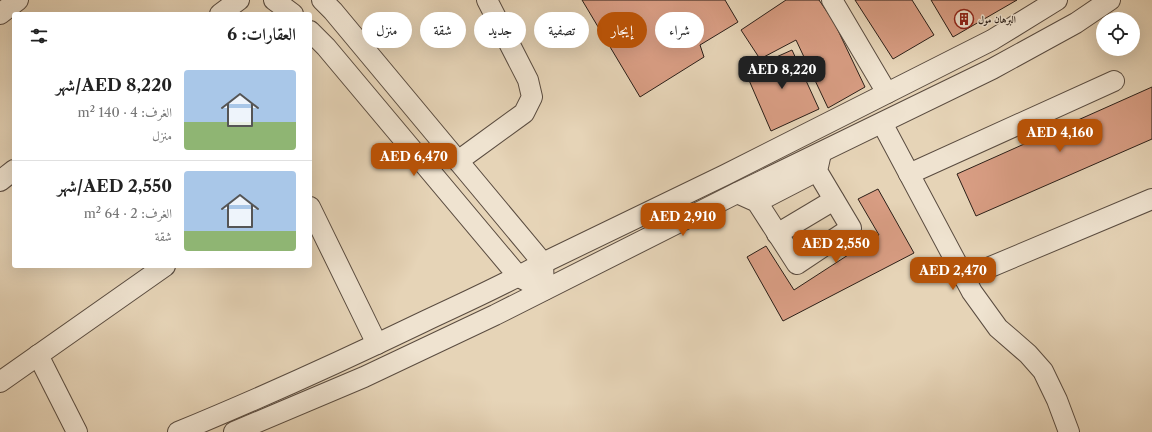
<!DOCTYPE html>
<html lang="ar">
<meta charset="utf-8">
<style>
body{margin:0;font-family:"Libre Caslon Text",Amiri,serif;background:#f2f2f2;color:#222;direction:rtl;height:100vh;display:flex;flex-direction:column;font-size:15px;white-space:nowrap}
*{box-sizing:border-box;margin:0}
p{font-size:13px;color:#767676}
.icon{flex:none;width:22px;height:22px;fill:none;stroke:currentColor;stroke-width:2;stroke-linecap:round;stroke-linejoin:round}
.map{position:relative;flex:1;overflow:hidden;direction:ltr}
.side{position:absolute;left:12px;top:12px;width:300px;height:256px;display:flex;flex-direction:column;background:#fff;border-radius:4px;box-shadow:0 4px 16px #0002;direction:rtl}
.side>*{flex:none}
.hud{position:absolute;left:324px;top:12px;width:380px;height:36px;direction:rtl;display:flex;gap:8px}
.buttons{position:absolute;left:1096px;top:12px;display:grid;gap:8px}
.buttons a{display:grid;place-items:center;width:44px;height:44px;border-radius:50%;background:#fff;box-shadow:0 4px 16px #0002;font-size:20px}
.price{position:absolute;translate:-50% -34px;padding:0 9px;border-radius:8px;background:#b45309;color:#fff;font-size:13px;line-height:26px;filter:drop-shadow(0 1px 2px #0008)}
.price::after{content:'';position:absolute;left:50%;top:24px;width:12px;height:9px;margin-left:-6px;background:inherit;clip-path:polygon(0 0,100% 0,50% 100%)}
.price.active{background:#222;color:#fff}
ul{padding:0;list-style:none}
li{display:flex;align-items:center;gap:12px;height:100px;padding:0 16px}
li+li{border-top:1px solid #e0e0e0}
li span{display:grid;place-items:center;flex:none;width:112px;height:80px;border-radius:4px;color:#555}
li>.icon{margin-inline-start:auto}
span .icon{width:48px;height:48px;fill:#fffc;stroke-width:1}
li b{font-size:17px}
h2{display:flex;justify-content:space-between;align-items:center;height:48px;padding:0 16px;font-size:17px}
.chip{padding:0 14px;border-radius:18px;background:#fff;box-shadow:0 4px 16px #0002;font-size:14px;line-height:36px}
.chip.active{background:#b45309;color:#fff}
.map>svg:first-child{display:block}
</style>
<div class="map">
<svg width="1152" height="432" viewBox="0 0 1152 432">
<rect width="100%" height="100%" fill="#e6d4b7"/>
<filter id="stains"><feTurbulence type="fractalNoise" baseFrequency=".005" numOctaves="4"/><feColorMatrix values="0 0 0 0 .2 0 0 0 0 .09 0 0 0 0 .02 0 0 0 .5 -.17"/></filter>
<radialGradient id="worn" r=".72"><stop offset=".6" stop-color="#630" stop-opacity="0"/><stop offset="1" stop-color="#630" stop-opacity=".3"/></radialGradient>
<g fill="#d89d83" stroke="#2b1f18">
<path d="M582 0H725L738 22 700 45 704 57 640 97Z"/>
<path d="M786 0H819L834 22 865 87 828 108 796 40 760 59 741 30Z"/>
<path d="M855 0H912L934 35 893 59Z"/>
<path d="M931 0H1017L953 37Z"/>
<path d="M792 50 819 109 771 131 745 71Z"/>
<path d="M1152 87V139L976 216 957 174Z"/>
<path d="M878 189 914 253 783 321 747 257 766 246 794 290 879 235 858 199Z"/>
</g>
<g fill="none" stroke-linecap="round" stroke-linejoin="round">
<defs>
<g id="minor">
<path d="M274 0 293 14"/>
<path d="M832 0 887 93"/>
<path d="M0 14 18 0"/>
<path d="M220 14 239 0"/>
<path d="M310 31 326 47 519 277 544 290 543 263 333 11 322 0"/>
<path d="M882 123 972 292 998 328 1028 354 1043 371 1057 400 1069 432"/>
<path d="M458 161 524 113 532 97 528 80 487 0"/>
<path d="M909 174 1114 81"/>
<path d="M0 181 14 170"/>
<path d="M737 193 757 202 797 264 851 228 817 171 821 153"/>
<path d="M757 202 817 171"/>
<path d="M310 207 377 344"/>
<path d="M777 234 834 200"/>
<path d="M964 278 1152 199"/>
<path d="M38 355 77 432"/>
<path d="M0 382 165 266"/>
<path d="M178 432C261 398 342 361 423 322 463 303 504 285 543 263L725 175 992 40 1057 0"/>
<path d="M234 432 364 377 495 315 737 193 992 69 1076 23 1110 0"/>
</g>
</defs>
<use href="#minor" stroke="#5a4c40" stroke-width="22"/>
<use href="#minor" stroke="#efe3d0" stroke-width="20"/>
</g>
<defs>
<symbol id="building-ring" viewBox="-11 -11 22 22"><circle r="9.5" fill="#efe3d0" stroke="#8f2418" stroke-width="1.5"/><path d="M-4-6H4V6H1V3H-1V6H-4ZM-2.5-4.3h1.7v1.8h-1.7ZM.8-4.3h1.7v1.8H.8ZM-2.5-1h1.7V.8h-1.7ZM.8-1h1.7V.8H.8Z" fill="#8f2418"/></symbol>
</defs>
<g fill-rule="evenodd">
<use href="#building-ring" x="953" y="8" width="22" height="22"/>
</g>
<g text-anchor="middle" dominant-baseline="central" stroke-width="3" stroke-linejoin="round" paint-order="stroke">
<g font-size="10" font-weight="bold" fill="#2b1f18" stroke="#efe3d0" text-anchor="start">
<text x="978" y="19">البرهان مول</text>
</g>
</g>
<rect width="100%" height="100%" filter="url(#stains)"/>
<rect width="100%" height="100%" fill="url(#worn)"/>
</svg>
<div class="buttons">
<a><svg class="icon" aria-label="locate" viewBox="0 0 24 24"><circle cx="12" cy="12" r="6"/><path d="M12 2v4M12 18v4M2 12h4M18 12h4"/></svg></a>
</div>
<b class="price active" style="left:782px;top:90px">AED 8,220</b>
<b class="price" style="left:1060px;top:153px">AED 4,160</b>
<b class="price" style="left:414px;top:177px">AED 6,470</b>
<b class="price" style="left:683px;top:237px">AED 2,910</b>
<b class="price" style="left:836px;top:264px">AED 2,550</b>
<b class="price" style="left:953px;top:291px">AED 2,470</b>
<div class="hud">
<a class="chip">شراء</a>
<a class="chip active">إيجار</a>
<a class="chip">تصفية</a>
<a class="chip">جديد</a>
<a class="chip">شقة</a>
<a class="chip">منزل</a>
</div>
<section class="side">
<h2>العقارات: 6<svg class="icon" aria-label="filters" viewBox="0 0 24 24"><path d="M4 7h16M4 17h16"/><circle cx="9" cy="7" r="2"/><circle cx="15" cy="17" r="2"/></svg></h2>
<ul>
<li><span style="background:linear-gradient(#a9c7e8 65%,#8fb573 0)"><svg class="icon" aria-label="home" viewBox="0 0 24 24"><path d="M3 11l9-7 9 7M6 9v11h12V9"/></svg></span><div><b>AED 8,220/شهر</b><p>الغرف: 4 · 140 m²</p><p>منزل</p></div></li>
<li><span style="background:linear-gradient(#a9c7e8 75%,#8fb573 0)"><svg class="icon" aria-label="home" viewBox="0 0 24 24"><path d="M3 11l9-7 9 7M6 9v11h12V9"/></svg></span><div><b>AED 2,550/شهر</b><p>الغرف: 2 · 64 m²</p><p>شقة</p></div></li>
</ul>
</section>
</div>
